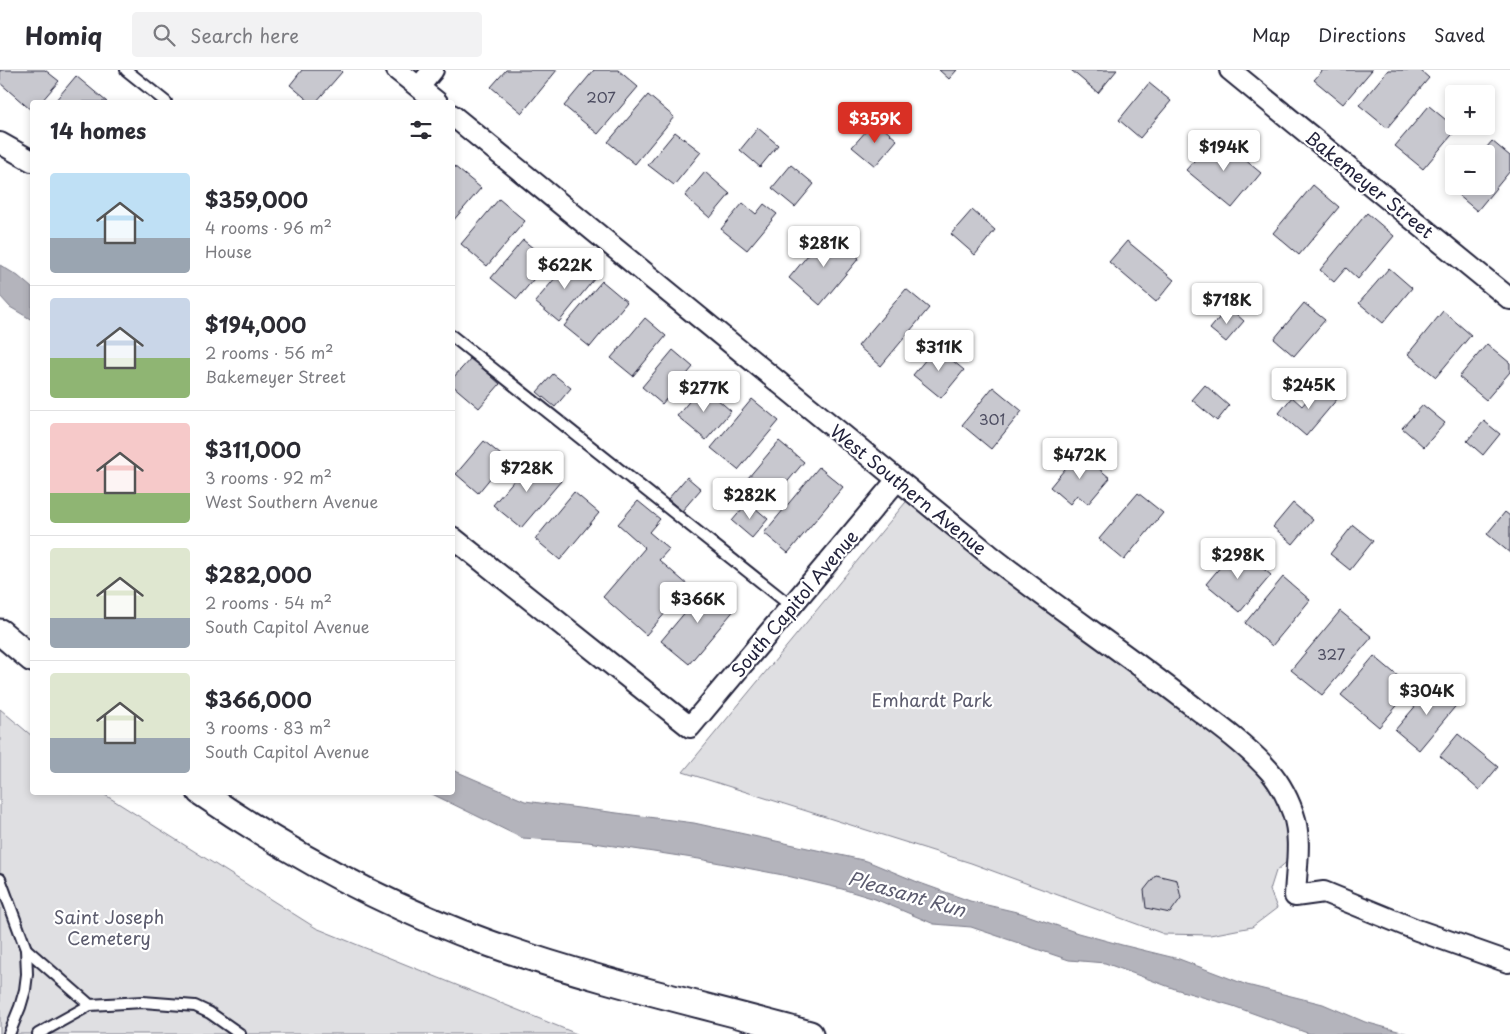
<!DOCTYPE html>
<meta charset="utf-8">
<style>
body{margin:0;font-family:"Playpen Sans",sans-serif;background:#f2f2f3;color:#2b2b33;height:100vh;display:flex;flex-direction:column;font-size:19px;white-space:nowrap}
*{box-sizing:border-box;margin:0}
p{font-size:16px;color:#7c7c81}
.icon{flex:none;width:28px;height:28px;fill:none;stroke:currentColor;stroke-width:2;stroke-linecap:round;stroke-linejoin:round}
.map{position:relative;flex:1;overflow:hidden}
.sheet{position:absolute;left:30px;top:30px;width:425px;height:695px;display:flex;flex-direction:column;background:#fff;border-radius:5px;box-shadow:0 2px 8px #0003}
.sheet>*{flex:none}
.buttons{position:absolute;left:1445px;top:15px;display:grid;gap:10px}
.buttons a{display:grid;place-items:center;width:50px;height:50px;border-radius:5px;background:#fff;box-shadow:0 2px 8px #0003;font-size:25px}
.price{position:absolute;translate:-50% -42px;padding:0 11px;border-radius:5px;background:#fff;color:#222;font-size:16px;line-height:32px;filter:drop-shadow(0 1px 2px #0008)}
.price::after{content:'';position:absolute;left:50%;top:30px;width:15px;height:11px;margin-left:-8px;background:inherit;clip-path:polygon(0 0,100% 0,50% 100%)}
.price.active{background:#d93025;color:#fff}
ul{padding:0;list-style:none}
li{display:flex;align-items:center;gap:15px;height:125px;padding:0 20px}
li+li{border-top:1px solid #e1e1e2}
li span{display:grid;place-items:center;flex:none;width:140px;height:100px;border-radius:5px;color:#555}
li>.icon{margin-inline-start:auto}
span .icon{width:60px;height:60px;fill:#fffc;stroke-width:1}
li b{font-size:21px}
h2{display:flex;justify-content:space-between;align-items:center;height:60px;padding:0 20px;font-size:21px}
header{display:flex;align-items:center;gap:30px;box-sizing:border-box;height:70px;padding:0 25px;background:#fff;border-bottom:1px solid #e1e1e2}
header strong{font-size:24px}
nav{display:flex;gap:28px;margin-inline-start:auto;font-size:18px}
.search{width:350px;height:45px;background:#f2f2f3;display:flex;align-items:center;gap:12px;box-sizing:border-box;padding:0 18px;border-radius:5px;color:#7c7c81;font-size:19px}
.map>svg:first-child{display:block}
</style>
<header>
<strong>Homiq</strong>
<div class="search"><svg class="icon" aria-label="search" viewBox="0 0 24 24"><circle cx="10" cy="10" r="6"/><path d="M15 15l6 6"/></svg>Search here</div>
<nav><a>Map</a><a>Directions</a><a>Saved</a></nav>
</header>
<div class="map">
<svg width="1510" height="964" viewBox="0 0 1510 964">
<rect width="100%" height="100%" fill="#fff"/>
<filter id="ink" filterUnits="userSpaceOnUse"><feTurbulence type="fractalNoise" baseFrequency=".02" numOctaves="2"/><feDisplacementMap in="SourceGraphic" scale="10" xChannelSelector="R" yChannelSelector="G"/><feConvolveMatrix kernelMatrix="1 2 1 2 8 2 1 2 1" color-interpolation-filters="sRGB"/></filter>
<g filter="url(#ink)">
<g fill="#dfdfe2" stroke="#80808e">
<path d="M910 427 1246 684 1286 729 1289 790 1276 801 1270 820 1277 838 1252 857 1210 865 1164 864 971 793 683 702Z"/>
<path d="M0 639 32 666V722L102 723 316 858 577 964H0Z"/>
</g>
<g fill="#b4b4bc" stroke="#7a7a88">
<path d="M0 195 18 206 32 218V250L10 237 0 226Z"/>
<path d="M453 700 525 731 694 753 867 791 920 813 970 831 1021 843 1078 863 1122 875 1179 889 1247 915 1323 934 1365 952 1409 964H1310L1233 936 1175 919 1105 893 1069 890 971 857 934 854 875 829 842 819 783 805 699 789 588 772 522 768 430 723 452 722Z"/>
</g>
<g fill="#c8c8cf" stroke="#22223b">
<path d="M0 0H45L59 11 41 32H32V41L0 13Z"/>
<path d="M302 0H340L342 2 316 32H310L290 15Z"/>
<path d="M506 0H557L522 43 491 17Z"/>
<path d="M594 0H618L638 17 598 64 564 36Z"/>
<path d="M939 0H957L949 9Z"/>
<path d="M1071 0H1117L1098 23Z"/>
<path d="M1323 0H1372L1343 34 1314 10Z"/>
<path d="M1388 0H1420L1429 8 1387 58 1359 35Z"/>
<path d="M76 6 107 32H57L55 31Z"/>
<path d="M1149 13 1171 31 1140 68 1119 50Z"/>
<path d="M648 25 674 47 635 94 608 72Z"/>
<path d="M1429 36 1457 59 1423 99 1395 76Z"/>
<path d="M875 51 897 70 875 96 852 77Z"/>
<path d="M758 58 778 75 760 97 740 80Z"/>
<path d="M675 62 701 82 674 115 648 95Z"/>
<path d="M1216 66 1261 103 1232 138 1186 100Z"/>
<path d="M1492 71 1510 86V101L1477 141 1451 119 1454 116H1486V84H1481Z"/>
<path d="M791 95 814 114 795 137 772 118Z"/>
<path d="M454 96 481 118 452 152V99Z"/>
<path d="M705 102 730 124 710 148 685 126Z"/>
<path d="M1313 115 1339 137 1299 185 1273 163Z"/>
<path d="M499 129 525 151 487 196 461 174Z"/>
<path d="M743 133 756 144 764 134 777 144 747 180 721 159Z"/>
<path d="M972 140 995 160 975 185 951 164Z"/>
<path d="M1367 143 1394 166 1358 209 1346 198 1334 212 1320 200Z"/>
<path d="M827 162 859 188 820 235 789 208Z"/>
<path d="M523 170 549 191 517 229 491 208Z"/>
<path d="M1127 171 1174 210 1156 232 1109 192Z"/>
<path d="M572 188 595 208 559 252 535 232Z"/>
<path d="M1389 198 1412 218 1383 253 1359 233Z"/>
<path d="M602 211 627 232 590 277 564 256Z"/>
<path d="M906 219 929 238 881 296 858 276Z"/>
<path d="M1304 233 1325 250 1294 286 1274 269Z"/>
<path d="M1228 237 1244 251 1226 272 1210 259Z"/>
<path d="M1443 241 1471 265 1436 307 1408 284Z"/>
<path d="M645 248 666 266 633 306 611 288Z"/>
<path d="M1487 274 1510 293V302L1486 330 1459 307Z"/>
<path d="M936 277 964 300 941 328 913 305Z"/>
<path d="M673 280 693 297 662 334 642 317Z"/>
<path d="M471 288 500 314 479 338 452 315V309Z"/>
<path d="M553 304 571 318 555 337 537 322Z"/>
<path d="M1321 314 1338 328 1306 366 1279 343 1292 327 1302 336Z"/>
<path d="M1205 315 1229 336 1217 351 1192 330Z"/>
<path d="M702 316 731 341 706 370 677 346Z"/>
<path d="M993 317 1022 341 991 379 962 355Z"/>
<path d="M752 329 779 351 738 400 711 378Z"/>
<path d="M1423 335 1445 353 1424 377 1402 358Z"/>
<path d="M1484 351 1500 364 1483 385 1467 371Z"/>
<path d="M484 371 506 389 478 423 456 404Z"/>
<path d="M779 371 804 392 768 435 743 414Z"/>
<path d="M1079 382 1110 408 1088 434 1077 425 1070 434 1050 417Z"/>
<path d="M533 388 561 411 521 458 493 435Z"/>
<path d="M819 397 843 417 788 483 764 463Z"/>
<path d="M687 407 701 419 682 441 668 429Z"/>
<path d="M574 422 599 443 560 490 535 469Z"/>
<path d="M1138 423 1163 443 1124 490 1099 469Z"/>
<path d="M638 431 660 449 649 462 669 479 659 490 689 516 646 565 603 527 645 478 618 454Z"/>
<path d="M748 432 768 449 752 468 732 451Z"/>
<path d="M1293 433 1313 450 1293 474 1273 457Z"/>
<path d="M1505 442 1510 446V483L1487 464Z"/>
<path d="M1353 455 1373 471 1350 500 1330 484Z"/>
<path d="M1237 477 1271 505 1240 542 1206 514Z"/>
<path d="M1283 507 1310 530 1272 576 1245 553Z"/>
<path d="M708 515 736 538 689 594 661 571Z"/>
<path d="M1340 541 1372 567 1322 625 1291 600Z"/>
<path d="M1374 586 1412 618 1379 657 1341 625Z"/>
<path d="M1436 612 1459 632 1419 680 1395 660Z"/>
<path d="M1458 664 1498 697 1479 720 1440 686Z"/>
<path d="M1156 805 1177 810 1181 828 1170 843 1146 838 1144 820Z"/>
</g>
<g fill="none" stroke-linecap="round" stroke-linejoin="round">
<defs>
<g id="service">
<path d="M126 0 166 32"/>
<path d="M452 266 791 536"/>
<path d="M0 809 26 879 27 904 25 920 20 937 9 964"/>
<path d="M26 879 90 935"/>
<path d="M38 964 90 935 143 932 195 936 210 943 240 964"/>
</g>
<g id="minor">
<path d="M397 0 437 32"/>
<path d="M1230 0 1510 229"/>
<path d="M419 17 433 0"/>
<path d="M452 45 991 486C1057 538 1128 585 1194 637 1218 655 1243 673 1264 695 1277 708 1287 726 1293 743 1302 768 1296 799 1295 826L1324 822 1417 860 1508 892"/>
<path d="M0 73 32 91"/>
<path d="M452 467 690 657 897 410"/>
</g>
<g id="tertiary">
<path d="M0 562 32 589"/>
<path d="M200 722C290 784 388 837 491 874 595 911 704 935 810 964"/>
</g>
</defs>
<use href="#service" stroke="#22223b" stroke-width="14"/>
<use href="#minor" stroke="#22223b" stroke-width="24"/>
<use href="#tertiary" stroke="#22223b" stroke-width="29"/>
<use href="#service" stroke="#fff" stroke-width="10"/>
<use href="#minor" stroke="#fff" stroke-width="20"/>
<use href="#tertiary" stroke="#fff" stroke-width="25"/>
</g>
</g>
<g text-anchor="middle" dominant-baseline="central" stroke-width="4.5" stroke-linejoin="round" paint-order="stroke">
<g font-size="15" fill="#4c4c60">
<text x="601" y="26">207</text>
<text x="992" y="348">301</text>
<text x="1331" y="583">327</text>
</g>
<g font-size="18" fill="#22223b" stroke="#fff">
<text transform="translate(1370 114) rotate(39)">Bakemeyer Street</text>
<text transform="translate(909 419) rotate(39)">West Southern Avenue</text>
<text transform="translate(794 533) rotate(-50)">South Capitol Avenue</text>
</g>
<g font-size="18" fill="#5b5b6d" stroke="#fff">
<text x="932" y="629">Emhardt Park</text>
<text x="109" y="846">Saint Joseph<tspan x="109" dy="21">Cemetery</tspan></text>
</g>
<g font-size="19" font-style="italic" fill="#5c5c6f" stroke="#fff">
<text transform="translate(907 823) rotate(16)">Pleasant Run</text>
</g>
</g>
</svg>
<div class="buttons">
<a>+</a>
<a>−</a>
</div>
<b class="price active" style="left:875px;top:74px">$359K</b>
<b class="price" style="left:1224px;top:102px">$194K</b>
<b class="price" style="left:824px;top:198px">$281K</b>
<b class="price" style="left:565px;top:220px">$622K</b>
<b class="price" style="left:1227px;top:255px">$718K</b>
<b class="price" style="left:939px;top:302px">$311K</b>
<b class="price" style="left:1309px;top:340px">$245K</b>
<b class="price" style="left:704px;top:343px">$277K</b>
<b class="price" style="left:1080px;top:410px">$472K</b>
<b class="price" style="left:527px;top:423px">$728K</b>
<b class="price" style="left:750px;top:450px">$282K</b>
<b class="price" style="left:1238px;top:510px">$298K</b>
<b class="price" style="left:698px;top:554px">$366K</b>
<b class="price" style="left:1427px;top:646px">$304K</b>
<section class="sheet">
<h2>14 homes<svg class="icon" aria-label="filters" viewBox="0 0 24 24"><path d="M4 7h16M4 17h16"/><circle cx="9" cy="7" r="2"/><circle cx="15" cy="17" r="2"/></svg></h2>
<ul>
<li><span style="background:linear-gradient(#bfe0f5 65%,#9aa5b1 0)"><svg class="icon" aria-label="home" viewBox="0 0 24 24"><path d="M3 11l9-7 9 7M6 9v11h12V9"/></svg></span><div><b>$359,000</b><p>4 rooms · 96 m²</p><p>House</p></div></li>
<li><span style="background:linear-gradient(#c9d6e8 60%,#8fb573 0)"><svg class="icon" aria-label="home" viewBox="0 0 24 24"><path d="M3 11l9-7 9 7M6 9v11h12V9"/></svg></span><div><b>$194,000</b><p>2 rooms · 56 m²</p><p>Bakemeyer Street</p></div></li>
<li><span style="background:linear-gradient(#f6c9c9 70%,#8fb573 0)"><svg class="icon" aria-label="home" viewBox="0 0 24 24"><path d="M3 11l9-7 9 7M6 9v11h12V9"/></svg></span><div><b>$311,000</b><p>3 rooms · 92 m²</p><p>West Southern Avenue</p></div></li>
<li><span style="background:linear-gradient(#dfe7d0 70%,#9aa5b1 0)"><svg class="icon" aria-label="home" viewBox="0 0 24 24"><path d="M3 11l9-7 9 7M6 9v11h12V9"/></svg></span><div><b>$282,000</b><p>2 rooms · 54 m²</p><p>South Capitol Avenue</p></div></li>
<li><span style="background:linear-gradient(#dfe7d0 65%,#9aa5b1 0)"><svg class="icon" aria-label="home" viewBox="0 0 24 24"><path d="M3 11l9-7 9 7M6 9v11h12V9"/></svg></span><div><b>$366,000</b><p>3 rooms · 83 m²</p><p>South Capitol Avenue</p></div></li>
</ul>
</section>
</div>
